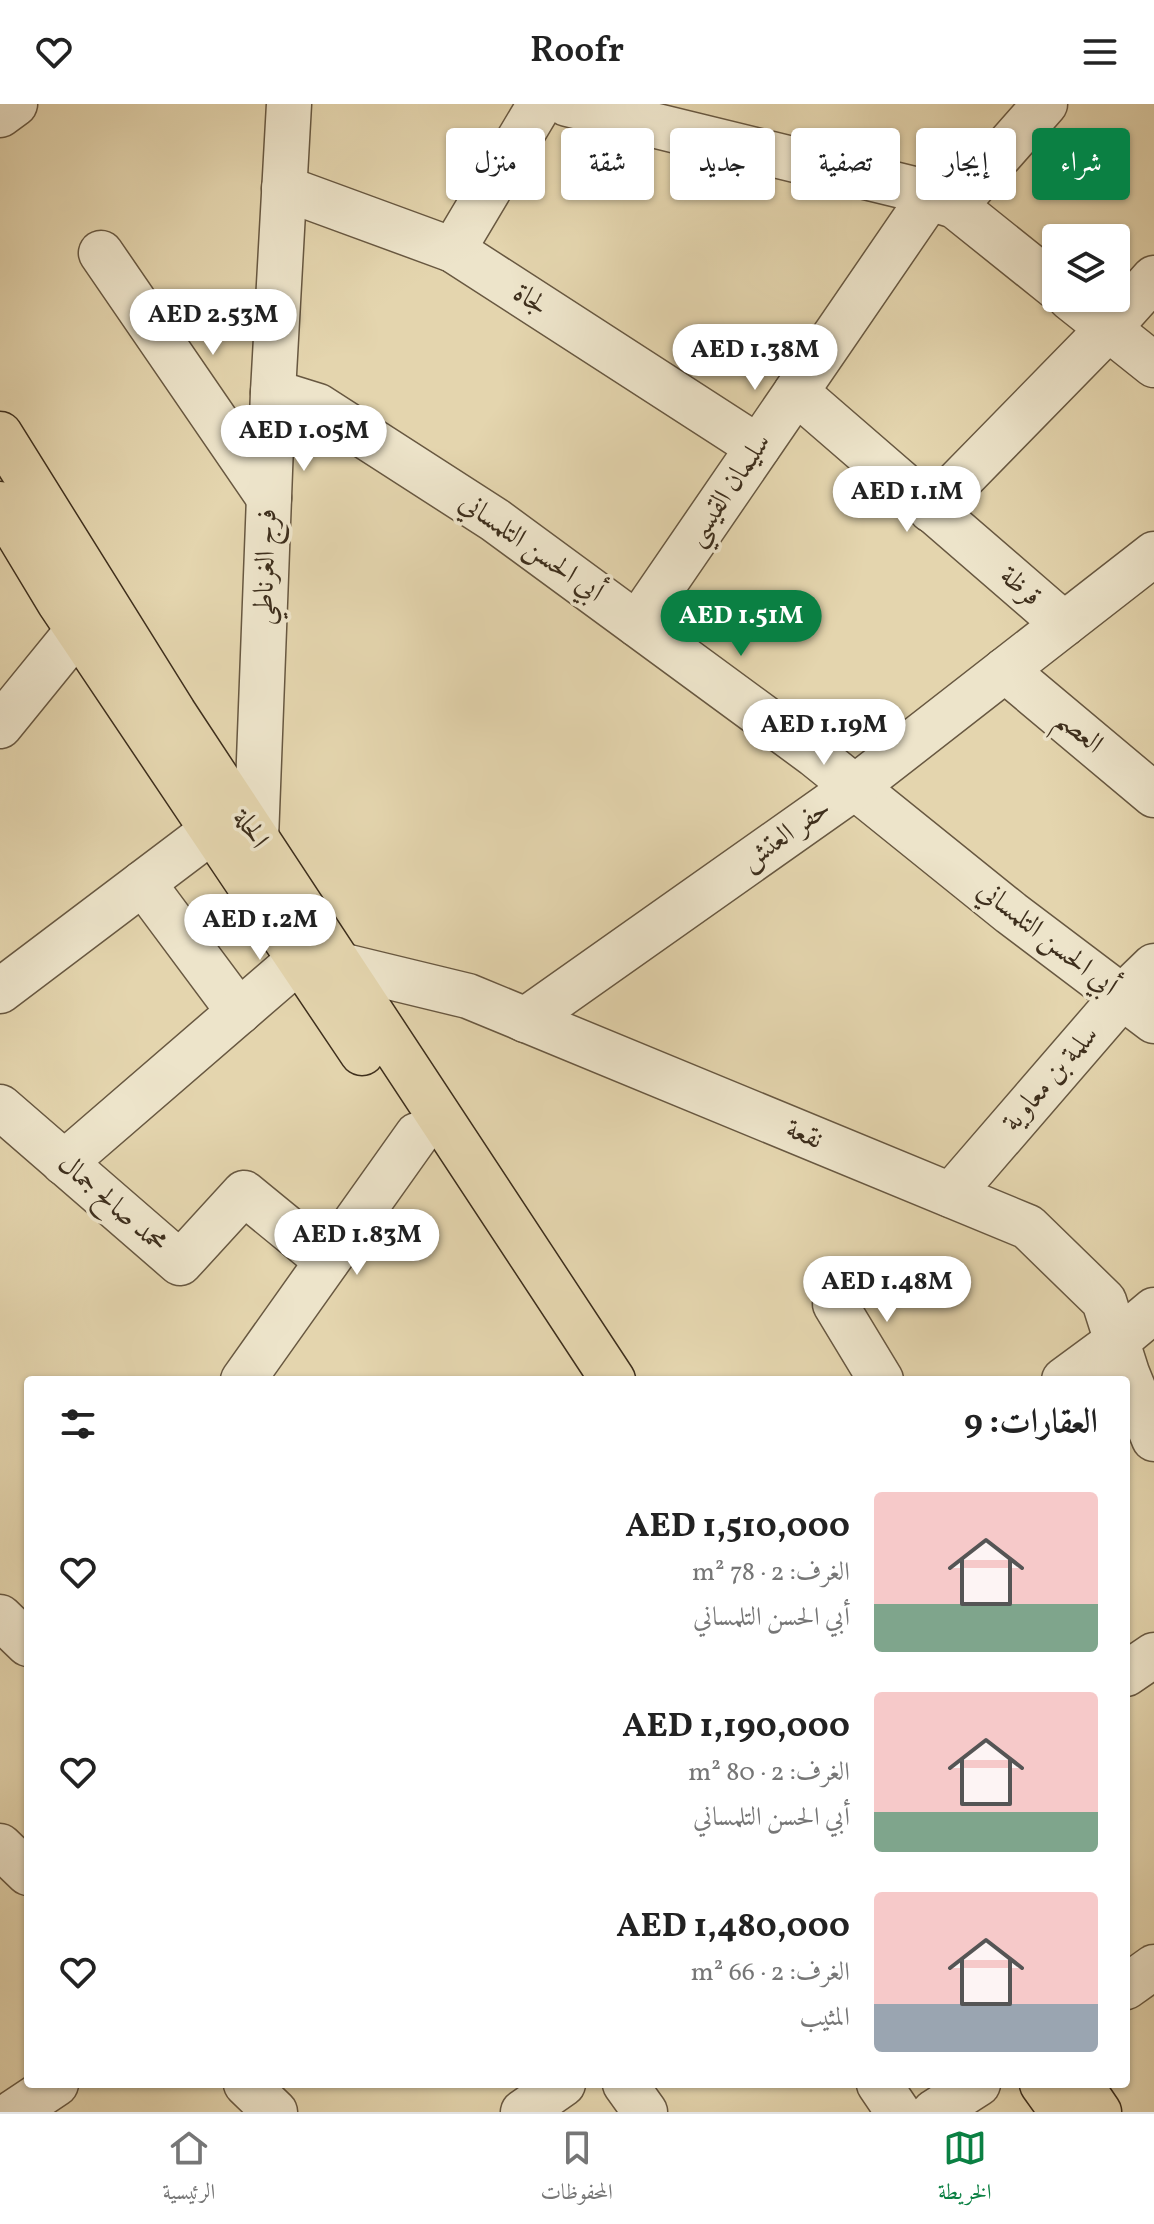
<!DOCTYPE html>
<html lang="ar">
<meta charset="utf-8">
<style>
body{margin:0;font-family:Vollkorn,Amiri,serif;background:#f6f6f6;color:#222;direction:rtl;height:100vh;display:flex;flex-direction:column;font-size:30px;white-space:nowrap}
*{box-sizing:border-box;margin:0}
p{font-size:26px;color:#767676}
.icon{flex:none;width:44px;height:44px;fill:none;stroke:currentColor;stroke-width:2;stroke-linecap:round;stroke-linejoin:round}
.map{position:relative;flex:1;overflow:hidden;direction:ltr}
.sheet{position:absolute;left:24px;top:1272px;width:1106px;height:712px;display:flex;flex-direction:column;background:#fff;border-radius:8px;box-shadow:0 2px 6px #0004;direction:rtl}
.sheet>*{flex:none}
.hud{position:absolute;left:24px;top:24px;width:1106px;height:72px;direction:rtl;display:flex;gap:16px}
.buttons{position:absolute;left:1042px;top:120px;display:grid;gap:16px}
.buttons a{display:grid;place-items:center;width:88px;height:88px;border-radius:8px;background:#fff;box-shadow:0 2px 6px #0004;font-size:40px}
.price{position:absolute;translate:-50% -68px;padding:0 18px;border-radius:28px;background:#fff;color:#222;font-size:26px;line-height:52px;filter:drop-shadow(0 2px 4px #0008)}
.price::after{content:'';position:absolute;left:50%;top:48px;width:24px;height:18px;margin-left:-12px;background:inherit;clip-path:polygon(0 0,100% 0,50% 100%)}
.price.on{background:#0b8043;color:#fff}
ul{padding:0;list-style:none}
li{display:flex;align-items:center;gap:24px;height:200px;padding:0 32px}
li span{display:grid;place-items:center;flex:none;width:224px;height:160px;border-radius:8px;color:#555}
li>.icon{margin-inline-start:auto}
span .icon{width:96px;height:96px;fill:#fffc;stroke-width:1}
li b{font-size:34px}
h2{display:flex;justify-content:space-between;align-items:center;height:96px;padding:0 32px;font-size:34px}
.pill{padding:0 28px;border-radius:8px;background:#fff;box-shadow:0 2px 6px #0004;font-size:28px;line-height:72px}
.pill.on{background:#0b8043;color:#fff}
header{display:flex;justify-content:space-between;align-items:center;height:104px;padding:0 32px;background:#fff;font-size:36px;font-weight:600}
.menu{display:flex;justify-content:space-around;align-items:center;height:112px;border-top:2px solid #e0e0e0;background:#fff;font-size:22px;color:#767676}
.menu a{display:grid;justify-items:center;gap:4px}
.menu .on{color:#0b8043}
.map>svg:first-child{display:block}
</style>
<header><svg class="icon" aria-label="menu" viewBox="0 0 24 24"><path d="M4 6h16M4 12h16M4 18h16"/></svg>Roofr<svg class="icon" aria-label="heart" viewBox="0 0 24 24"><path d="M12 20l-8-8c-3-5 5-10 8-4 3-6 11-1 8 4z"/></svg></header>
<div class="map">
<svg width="1154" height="2008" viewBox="0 0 1154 2008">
<rect width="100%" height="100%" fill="#e4d5ae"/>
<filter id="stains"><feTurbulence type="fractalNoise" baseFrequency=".0025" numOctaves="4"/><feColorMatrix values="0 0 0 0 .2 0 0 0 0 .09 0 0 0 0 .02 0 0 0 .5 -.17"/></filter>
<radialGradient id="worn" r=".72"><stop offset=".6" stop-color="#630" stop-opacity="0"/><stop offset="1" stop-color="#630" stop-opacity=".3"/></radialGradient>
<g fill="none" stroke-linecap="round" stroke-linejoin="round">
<defs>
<g id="minor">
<path d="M567 0 910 84 929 94 955 102 1056 183"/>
<path d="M0 11 15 0"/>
<path d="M284 84 453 146 758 343"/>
<path d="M955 102 1045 0"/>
<path d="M453 146 540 0"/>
<path d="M101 149 269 394"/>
<path d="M1070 194 1154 261"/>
<path d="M273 288 318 302 495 416 815 651 1011 809 1154 917"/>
<path d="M796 288 1064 520"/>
<path d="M931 406 1108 225 1154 174"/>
<path d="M637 520 929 94"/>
<path d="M1005 566 1154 691"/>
<path d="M0 622 78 526"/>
<path d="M256 735 273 288 289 0"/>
<path d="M143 779 239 908"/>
<path d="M340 861 468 892 1028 1123 1104 1197 1127 1269 1154 1335"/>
<path d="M0 887 213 726"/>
<path d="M525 916 855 683 1154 450"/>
<path d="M0 1003 180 1159 244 1089 327 1157"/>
<path d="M64 1059 299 856"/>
<path d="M951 1091 1122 893 1154 862"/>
<path d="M835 1200 881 1276"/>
<path d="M243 1276 417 1031"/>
<path d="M1064 1276 1117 1237 1154 1206"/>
<path d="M0 1513 28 1540"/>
<path d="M1126 1570 1154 1551"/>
<path d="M0 1742 28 1769"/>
<path d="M1126 1883 1154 1863"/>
<path d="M246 1980 275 2008"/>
<path d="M625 1980 645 2008"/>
<path d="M879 1980 898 2008"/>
<path d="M14 2008 56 1980"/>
<path d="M523 2008 563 1980"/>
<path d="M934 2008 978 1980"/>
</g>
<g id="major">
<path d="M0 330 174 609 613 1276"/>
<path d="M0 400 59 498 362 949"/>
<path d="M1042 1980 1062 2008"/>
<path d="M1080 1980 1099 2008"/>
</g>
</defs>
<use href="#minor" stroke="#685841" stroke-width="47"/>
<use href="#major" stroke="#3e2f1d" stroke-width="47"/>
<use href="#minor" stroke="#ede4ca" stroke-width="44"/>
<use href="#major" stroke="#e4d5ae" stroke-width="44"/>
</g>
<g text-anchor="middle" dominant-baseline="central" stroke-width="7" stroke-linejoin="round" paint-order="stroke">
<g font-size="28" fill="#3e2f1d" stroke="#ede4ca">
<text transform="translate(530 196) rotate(33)">لجاة</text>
<text transform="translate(729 386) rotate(-56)">سليمان القيسي</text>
<text transform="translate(531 444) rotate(35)">أبي الحسن التلمساني</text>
<text transform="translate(266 463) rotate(-88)">فرج الغرناطي</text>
<text transform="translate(1020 483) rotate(41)">قرظة</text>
<text transform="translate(1079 628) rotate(40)">العصم</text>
<text transform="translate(250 725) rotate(57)">الحلة</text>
<text transform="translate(786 731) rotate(-35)">حفر العتش</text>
<text transform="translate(1047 835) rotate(38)">أبي الحسن التلمساني</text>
<text transform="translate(1051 975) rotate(-49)">سلمة بن معاوية</text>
<text transform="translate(804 1031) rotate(22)">نقعة</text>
<text transform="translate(112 1100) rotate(41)">محمد صالح جمال</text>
</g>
</g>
<rect width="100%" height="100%" filter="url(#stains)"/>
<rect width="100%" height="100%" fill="url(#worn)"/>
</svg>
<div class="buttons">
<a><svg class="icon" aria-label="layers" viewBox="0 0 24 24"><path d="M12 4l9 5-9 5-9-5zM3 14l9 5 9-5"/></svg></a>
</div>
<b class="price" style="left:213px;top:253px">AED 2.53M</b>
<b class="price" style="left:755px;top:288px">AED 1.38M</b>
<b class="price" style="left:304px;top:369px">AED 1.05M</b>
<b class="price" style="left:907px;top:430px">AED 1.1M</b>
<b class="price on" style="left:741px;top:554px">AED 1.51M</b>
<b class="price" style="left:824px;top:663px">AED 1.19M</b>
<b class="price" style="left:260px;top:858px">AED 1.2M</b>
<b class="price" style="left:357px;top:1173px">AED 1.83M</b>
<b class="price" style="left:887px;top:1220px">AED 1.48M</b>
<div class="hud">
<a class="pill on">شراء</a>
<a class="pill">إيجار</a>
<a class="pill">تصفية</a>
<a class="pill">جديد</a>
<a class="pill">شقة</a>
<a class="pill">منزل</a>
</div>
<section class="sheet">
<h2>العقارات: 9<svg class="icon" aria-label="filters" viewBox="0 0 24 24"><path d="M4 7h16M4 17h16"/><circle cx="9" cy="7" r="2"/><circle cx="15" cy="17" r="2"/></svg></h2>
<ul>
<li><span style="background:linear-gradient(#f6c9c9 70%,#7fa58c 0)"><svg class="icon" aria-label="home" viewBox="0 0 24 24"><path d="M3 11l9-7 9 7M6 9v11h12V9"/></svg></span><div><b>AED 1,510,000</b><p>الغرف: 2 · 78 m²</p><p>أبي الحسن التلمساني</p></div><svg class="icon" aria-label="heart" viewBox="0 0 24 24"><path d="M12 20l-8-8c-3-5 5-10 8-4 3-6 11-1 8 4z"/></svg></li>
<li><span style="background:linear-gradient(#f6c9c9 75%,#7fa58c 0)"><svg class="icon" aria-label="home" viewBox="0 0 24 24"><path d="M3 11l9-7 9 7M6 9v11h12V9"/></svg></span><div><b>AED 1,190,000</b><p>الغرف: 2 · 80 m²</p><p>أبي الحسن التلمساني</p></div><svg class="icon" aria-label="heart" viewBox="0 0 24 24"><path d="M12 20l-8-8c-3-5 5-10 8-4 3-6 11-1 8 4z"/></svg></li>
<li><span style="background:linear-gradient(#f6c9c9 70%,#9aa5b1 0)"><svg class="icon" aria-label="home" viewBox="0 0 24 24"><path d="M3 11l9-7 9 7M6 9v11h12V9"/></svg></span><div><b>AED 1,480,000</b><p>الغرف: 2 · 66 m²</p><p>المثيب</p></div><svg class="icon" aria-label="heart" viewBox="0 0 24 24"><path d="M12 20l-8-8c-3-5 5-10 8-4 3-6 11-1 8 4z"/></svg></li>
</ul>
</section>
</div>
<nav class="menu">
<a class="on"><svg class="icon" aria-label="map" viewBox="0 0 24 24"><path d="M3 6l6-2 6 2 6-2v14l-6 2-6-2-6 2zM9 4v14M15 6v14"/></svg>الخريطة</a>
<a><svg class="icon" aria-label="saved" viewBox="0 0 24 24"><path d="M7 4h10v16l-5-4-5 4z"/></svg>المحفوظات</a>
<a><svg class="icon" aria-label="home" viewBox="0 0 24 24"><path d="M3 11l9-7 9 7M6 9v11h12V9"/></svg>الرئيسية</a>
</nav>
